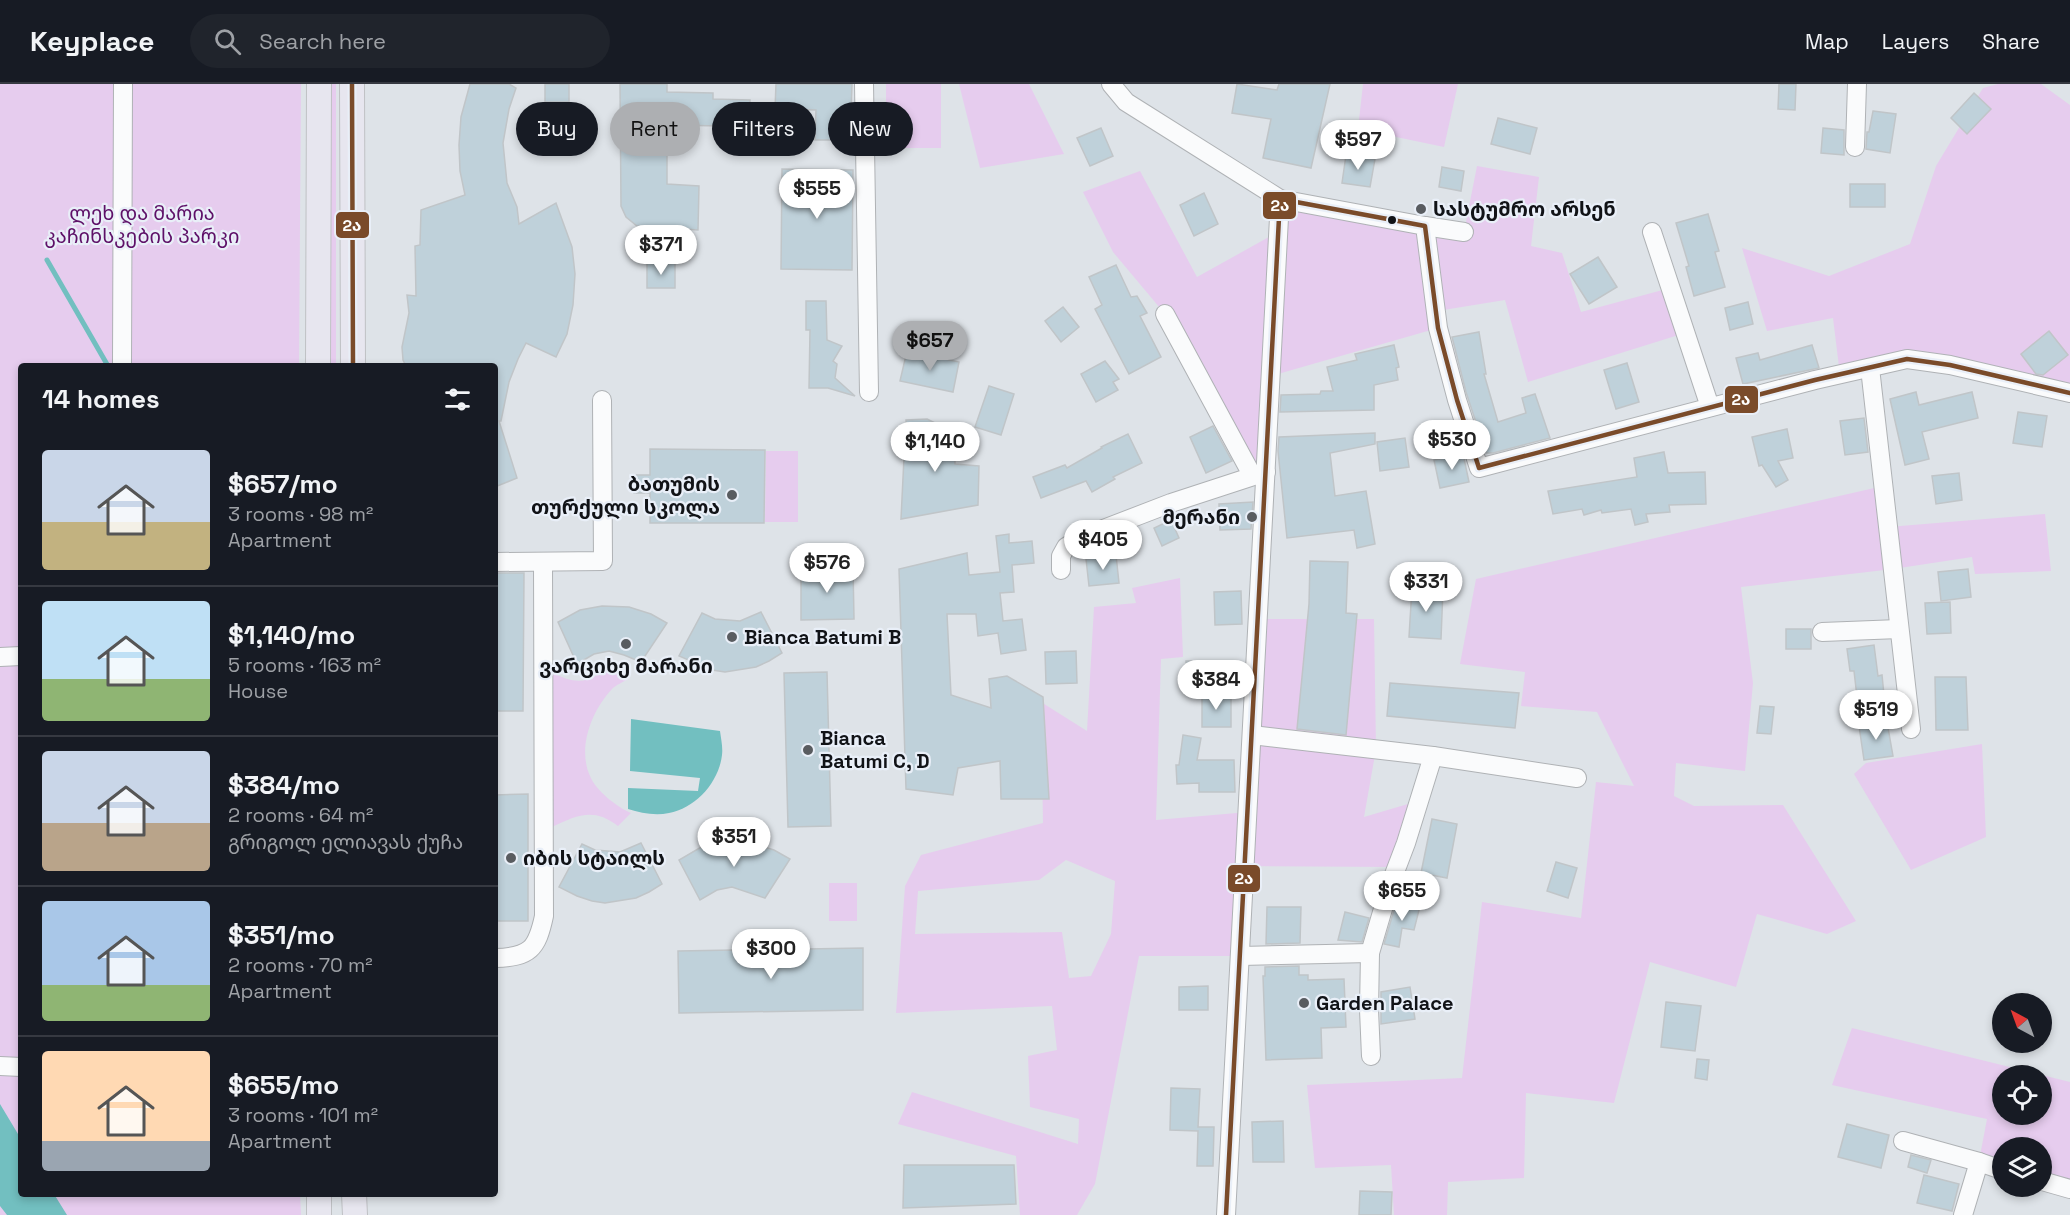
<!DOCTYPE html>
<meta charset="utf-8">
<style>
body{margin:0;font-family:"Space Grotesk","Noto Sans Georgian",sans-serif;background:#20242c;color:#f1f3f6;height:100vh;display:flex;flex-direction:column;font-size:22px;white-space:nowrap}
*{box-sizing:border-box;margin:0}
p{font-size:20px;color:#9ea1a6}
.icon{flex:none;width:33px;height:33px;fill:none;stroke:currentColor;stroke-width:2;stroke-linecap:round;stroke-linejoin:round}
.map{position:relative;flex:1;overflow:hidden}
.drawer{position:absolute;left:18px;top:279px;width:480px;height:834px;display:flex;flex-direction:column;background:#171b24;border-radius:6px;box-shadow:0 3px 9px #0003}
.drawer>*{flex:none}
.banner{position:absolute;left:516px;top:18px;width:570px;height:54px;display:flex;gap:12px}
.needle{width:39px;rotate:319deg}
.buttons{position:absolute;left:1992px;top:909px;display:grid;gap:12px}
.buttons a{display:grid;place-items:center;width:60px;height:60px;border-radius:50%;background:#171b24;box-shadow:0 3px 9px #0003;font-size:30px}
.price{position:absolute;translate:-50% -51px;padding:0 14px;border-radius:21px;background:#fff;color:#222;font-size:20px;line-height:39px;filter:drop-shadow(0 2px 3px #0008)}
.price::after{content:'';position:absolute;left:50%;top:36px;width:18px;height:14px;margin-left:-9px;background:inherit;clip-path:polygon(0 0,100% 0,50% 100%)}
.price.current{background:#adafb2;color:#111}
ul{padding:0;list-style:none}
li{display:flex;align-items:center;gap:18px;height:150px;padding:0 24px}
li+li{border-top:2px solid #363941}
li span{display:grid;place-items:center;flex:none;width:168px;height:120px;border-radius:6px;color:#555}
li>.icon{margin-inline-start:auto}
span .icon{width:72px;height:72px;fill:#fffc;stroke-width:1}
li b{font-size:26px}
h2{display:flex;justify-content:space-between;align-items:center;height:72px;padding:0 24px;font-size:26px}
.chip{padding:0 21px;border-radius:27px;background:#171b24;box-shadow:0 3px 9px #0003;font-size:21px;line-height:54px}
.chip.current{background:#adafb2;color:#111}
header{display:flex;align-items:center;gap:36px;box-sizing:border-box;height:84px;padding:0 30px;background:#171b24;border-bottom:2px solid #363941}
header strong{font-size:28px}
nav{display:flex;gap:33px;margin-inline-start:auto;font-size:21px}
.search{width:420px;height:54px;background:#20242c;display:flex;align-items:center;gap:15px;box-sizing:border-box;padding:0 21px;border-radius:33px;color:#9ea1a6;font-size:22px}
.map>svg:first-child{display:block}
</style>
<header>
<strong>Keyplace</strong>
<div class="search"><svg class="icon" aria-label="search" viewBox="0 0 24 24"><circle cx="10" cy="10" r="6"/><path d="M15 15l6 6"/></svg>Search here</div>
<nav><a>Map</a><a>Layers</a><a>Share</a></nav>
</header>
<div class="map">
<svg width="2070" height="1131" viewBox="0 0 2070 1131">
<rect width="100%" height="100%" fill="#dee3e8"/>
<g fill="#e6ccee" fill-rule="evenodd">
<path d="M0 0H301L299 282H21V1110H300L301 1131H0Z"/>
<rect x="330" y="0" width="6" height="282"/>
<rect x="886" y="0" width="55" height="64"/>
<path d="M959 0H1029L1064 70 980 84Z"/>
<path d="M1363 0H1458L1444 63 1358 45Z"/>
<path d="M1998 0H2041L2070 21V309L1907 275 1840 291 1833 234 1767 247 1742 164 1829 192 1910 160 1936 82 1983 4Z"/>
<path d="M1477 82 1539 93 1531 162 1562 169 1581 228 1670 204 1685 249 1528 298 1505 216 1437 227 1438 244 1271 292 1266 388 1252 391 1165 230 1113 168 1083 108 1140 87 1197 193 1278 148 1280 115 1464 148Z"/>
<path d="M766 367H798V438H765Z"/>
<path d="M1883 402 1888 443 2045 430 2051 487 1975 490 1972 473 1893 485 1741 503 1753 599 1745 687 1676 679 1674 712 1694 722 1783 721 1856 837 1827 850 1757 830 1736 903 1650 878 1614 1019 1526 1009 1524 1094 1448 1098 1447 1131H1394L1391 1081 1315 1084 1307 1001 1462 994 1482 818 1581 834 1596 698 1634 702 1597 628 1521 622 1525 588 1460 580 1476 495Z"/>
<path d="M1180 494 1183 573 1161 575 1156 736 1248 728 1258 535H1374L1376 665 1364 733 1418 717 1397 783 1245 782 1241 872H1139L1095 1100 1077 1131H1020L1016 1072 898 1040 912 1008 1078 1060 1079 1035 1030 1023 1028 972 1057 966 1052 922 896 929 905 802 921 771 1043 739 1041 618 1087 647 1094 523 1136 519 1132 504ZM1066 776 1115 797 1111 850 1091 892 1069 894 1062 848 915 850 918 807 1039 796Z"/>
<path d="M620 577 628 595C623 598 616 601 612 605 592 626 577 664 590 692 596 707 617 723 631 729L618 742C594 723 577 731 552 743L549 587C583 605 590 596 620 577Z"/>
<path d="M1982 660 1986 753 1911 786 1854 690 1866 679Z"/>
<rect x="829" y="799" width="28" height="38"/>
<path d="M1852 944 2070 998V1105L2042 1097V1064H2002V1085L1979 1077 1987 1035 1832 1001ZM2002 992H2042V1030H2002Z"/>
</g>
<g fill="#72bfc0">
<path d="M631 635 720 647C721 655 723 663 722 671 719 698 696 724 669 729 655 732 641 729 628 725V704L698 707 700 694 630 687Z"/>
<path d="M0 1020 21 1055V1110H54L67 1131H7L0 1122Z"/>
</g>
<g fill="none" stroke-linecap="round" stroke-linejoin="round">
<path stroke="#72bfc0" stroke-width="5" d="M47 176 108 282"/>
</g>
<g fill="#bfd1da" stroke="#c0c5c8" stroke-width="1.5">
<path d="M470 0H509L516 4 509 25 503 59 507 99 517 123 519 140 556 119 572 163 575 190 573 221 567 250 556 273 526 259 518 275 509 298 501 337H499L517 394 495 403V282H406L403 276 402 263 409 229 407 211 416 212 415 162 420 161 421 126 465 111 460 87 459 61 461 33Z"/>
<rect x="545" y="0" width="24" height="18"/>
<path d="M620 0H667V8L713 9V15L750 16 749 50 723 49V42L667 41V100L699 102 698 146 637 142 626 133 621 122Z"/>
<path d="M776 0H852L850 56H815L816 26 775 25Z"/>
<path d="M1237 0 1277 6 1279 0H1330L1311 84 1263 74 1271 35 1232 29Z"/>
<path d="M1779 0H1796L1795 26 1778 25Z"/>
<path d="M1974 9 1991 25 1967 50 1951 34Z"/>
<path d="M1873 27 1896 30 1890 69 1866 65 1867 48H1869Z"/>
<path d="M1498 34 1537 44 1530 70 1491 60Z"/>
<path d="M1101 44 1113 72 1090 82 1077 54Z"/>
<path d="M1823 44 1844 46V71L1821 69Z"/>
<path d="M1346 71 1375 75 1370 103 1342 99Z"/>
<path d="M1442 83 1464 87 1461 107 1439 103Z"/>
<path d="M782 85 853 86 852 186 781 185Z"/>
<rect x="1850" y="100" width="35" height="23"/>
<path d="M1204 109 1218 140 1194 152 1180 121Z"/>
<path d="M1708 130 1719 167 1715 168 1725 203 1694 212 1686 183 1689 182 1676 139Z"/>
<path d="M1598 173 1617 203 1589 220 1570 190Z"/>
<rect x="647" y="179" width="28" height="25"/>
<path d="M1116 181 1131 213 1137 212 1147 229 1140 232 1161 273 1129 290 1095 225 1102 221 1089 193Z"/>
<path d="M806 217H826L827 256 842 262 833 277 837 280 835 294 855 312 828 304H809L810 246H806Z"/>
<path d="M1748 218 1753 240 1730 246 1725 224Z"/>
<path d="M1063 223 1079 243 1061 258 1045 237Z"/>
<path d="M2049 247 2068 271 2043 291 2036 290 2021 270Z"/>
<path d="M1479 248 1486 290H1484L1498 338 1526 329 1522 314 1535 310 1550 354 1493 369H1486L1466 308 1452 253Z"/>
<path d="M1394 261 1399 283 1396 284 1398 296 1374 301V326L1280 328 1281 311 1320 310 1321 307H1333L1327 283 1357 276 1355 270Z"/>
<path d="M1812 261 1819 284 1743 300 1736 274 1758 269 1760 276Z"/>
<path d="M907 267 959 278 953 308 900 297Z"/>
<path d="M1105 277 1119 295 1113 298 1118 306 1096 318 1081 290Z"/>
<path d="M1627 279 1639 318 1616 325 1604 286Z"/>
<path d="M989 302 1014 310 1001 351 975 343Z"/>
<path d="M1916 308 1919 321 1972 308 1978 334 1922 348 1929 375 1905 381 1890 315Z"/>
<path d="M2018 328 2047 332 2042 363 2013 359Z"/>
<path d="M1864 334 1868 368 1845 371 1840 337Z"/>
<path d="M927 335 939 341V348L954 347 955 380 979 382 978 421 901 435 905 353H907L906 336Z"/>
<path d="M1213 342 1232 377 1206 389 1190 353Z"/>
<path d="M1787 345 1793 374 1778 377 1788 396 1776 403 1762 381 1759 382 1752 353Z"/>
<path d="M1375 349V360L1330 369 1335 412 1366 407 1375 460 1357 464 1354 446 1287 454 1278 367 1279 353Z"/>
<path d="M1128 350 1142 379 1113 393 1115 395 1092 408 1086 397 1041 414 1033 393 1065 381 1067 384 1102 364 1101 363Z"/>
<path d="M1405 354 1409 383 1380 387 1377 358Z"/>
<path d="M650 365 765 366 764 439H650V409H634V391H650Z"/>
<path d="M1664 368 1668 389 1705 388 1706 420 1669 421 1670 428 1646 430 1648 438 1635 441 1631 425 1602 429 1601 426 1584 431 1582 425 1553 430 1548 407 1637 393 1634 374Z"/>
<path d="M1463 370 1469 398 1440 404 1434 376Z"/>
<path d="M1959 389 1962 416 1936 420 1932 392Z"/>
<path d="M1253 418 1251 445 1220 446 1219 420Z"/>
<path d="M1171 436 1179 454 1162 462 1154 444Z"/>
<path d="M1009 450V459L1032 457 1034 479 1012 481 1014 508 1000 509 1003 537 1022 535 1026 566 1001 570 998 549 978 552 976 530H947L951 611 991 624 989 595 1007 592 1043 613 1049 715H1001L1000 677 958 684 953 711 906 705 899 485 967 469 969 491 1000 488 996 452Z"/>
<path d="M1116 471 1119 499 1089 502 1086 475Z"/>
<path d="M1310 477 1348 478 1346 529 1357 530 1346 651 1297 645 1309 520Z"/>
<path d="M853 483 854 535 801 536V484Z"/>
<path d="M1968 485 1971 513 1941 517 1938 488Z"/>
<path d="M495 489H524L523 627H495Z"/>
<path d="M1412 503 1443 505 1441 555 1409 553Z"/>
<path d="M1241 507 1242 540 1215 541 1214 508Z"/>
<path d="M1950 518 1951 549 1927 550 1925 519Z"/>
<path d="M602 522 629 523 651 530 667 539 641 578 624 571 609 567 594 570 577 580 558 538 580 526Z"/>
<path d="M761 528 782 569 769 577 756 583 725 588 712 586 679 572 702 529 715 535 740 537Z"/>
<rect x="1786" y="545" width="25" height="20"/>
<path d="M1874 561 1878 592 1882 591 1884 611 1857 613 1854 587H1850L1847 565Z"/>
<path d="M1076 567 1077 599 1046 600 1045 568Z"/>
<rect x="1186" y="577" width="23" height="21"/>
<path d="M827 588 831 742 788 743 784 589Z"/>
<path d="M1935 593H1966L1968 646H1936Z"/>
<path d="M1390 599 1519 609 1515 644 1387 632Z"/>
<rect x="1202" y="610" width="29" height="33"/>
<path d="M1760 622 1774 623 1771 650 1757 649Z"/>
<path d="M1887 638 1893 672 1864 676 1859 642Z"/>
<path d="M1183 651 1201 654 1197 676H1234L1235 708H1199V699L1177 700 1176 681H1179Z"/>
<path d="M528 710V837H495V711Z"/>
<path d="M1432 735 1457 740 1447 794 1421 789Z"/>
<path d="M725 758 752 759 774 766 790 775 765 814 732 803 717 806 700 816 679 776 703 762Z"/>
<path d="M641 759 662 800 649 808 636 814 605 819 592 817 577 812 559 803 582 760 595 766 620 768Z"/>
<path d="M1556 778 1577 784 1568 814 1547 807Z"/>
<path d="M1397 816 1420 822 1414 846 1402 844 1399 863 1384 860Z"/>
<path d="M1267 823H1301L1300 859 1266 860Z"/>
<path d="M1345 828 1369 834 1362 858 1338 856Z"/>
<path d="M863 864V926L679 929 678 867Z"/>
<path d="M1299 882V891H1308V896L1344 895 1346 943 1321 944 1322 974 1266 976 1263 892H1265V883Z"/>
<path d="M1208 902V926H1179V903Z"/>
<path d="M1410 903 1415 935 1381 940V908Z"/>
<path d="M1666 918 1701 922 1695 967 1661 963Z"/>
<path d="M1697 975 1709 976 1707 996 1695 994Z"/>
<path d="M1171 1004 1200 1005 1198 1043H1214L1213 1082H1197L1198 1047 1170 1046Z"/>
<path d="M1283 1037 1284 1078H1253L1252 1038Z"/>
<path d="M1847 1040 1889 1051 1881 1084 1838 1073Z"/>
<path d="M1911 1071 1931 1076 1927 1089 1908 1083Z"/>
<path d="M904 1081H1014L1016 1120 903 1124Z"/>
<path d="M1924 1091 1959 1100 1952 1127 1917 1119Z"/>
<path d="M1360 1107 1392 1108 1391 1131H1359Z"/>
</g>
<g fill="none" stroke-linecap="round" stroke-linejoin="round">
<defs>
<g id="minor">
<path d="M864 0 869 308"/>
<path d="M1111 0 1126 18 1280 115 1425 142 1438 244 1457 316 1479 384 1815 296 1907 275 1950 281 2070 309"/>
<path d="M1855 63 1857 0"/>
<path d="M1425 142 1464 148"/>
<path d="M1652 148 1710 323"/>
<path d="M1165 230 1252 391"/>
<path d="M122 282 123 0"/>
<path d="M1870 284 1911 645"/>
<path d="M495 478 603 477 602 316"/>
<path d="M1061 486V472L1066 463 1080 454 1171 419 1266 388"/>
<path d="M1822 548 1899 545"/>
<path d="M0 573 21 572"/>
<path d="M1252 651 1433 672 1577 694"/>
<path d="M1241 872 1370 869"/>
<path d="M495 874C530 873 537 865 544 832L543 478"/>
<path d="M1371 972 1369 926 1370 869 1390 801 1406 759 1433 672"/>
<path d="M0 982 21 983"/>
<path d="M1903 1057 1979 1078"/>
<path d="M2042 1097 2070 1105"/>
<path d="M1226 1131 1280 115"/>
<path d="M1963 1131 1979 1078 2002 1086"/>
</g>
<g id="major">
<path d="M352 0 353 282"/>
<path d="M318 282 319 0"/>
<path d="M319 1110V1131"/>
<path d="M354 1110 355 1131"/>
</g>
</defs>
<use href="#minor" stroke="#afb2b5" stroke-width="20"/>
<use href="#major" stroke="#bfc1c4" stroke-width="26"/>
<use href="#minor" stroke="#fafbfc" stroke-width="18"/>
<use href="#major" stroke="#e7e6ef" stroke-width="24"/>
<defs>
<g id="bus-1">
<path d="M352 0 353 282"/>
<path d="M1226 1131 1280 115 1425 142 1438 244 1457 316 1479 384 1815 296 1907 275 1950 281 2070 309"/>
</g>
</defs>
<use href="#bus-1" stroke="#e9eff8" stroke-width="9"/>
<use href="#bus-1" stroke="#7a4b2a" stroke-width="4.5"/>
</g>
<g fill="#595c60" stroke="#e9eff8" stroke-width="2">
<circle cx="1421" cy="125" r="6"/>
<circle cx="732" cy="411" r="6"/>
<circle cx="1252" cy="433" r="6"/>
<circle cx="732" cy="553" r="6"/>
<circle cx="626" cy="560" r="6"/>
<circle cx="808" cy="666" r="6"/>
<circle cx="511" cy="774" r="6"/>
<circle cx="1304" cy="919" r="6"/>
</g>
<circle fill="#111317" stroke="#e9eff8" stroke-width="2" cx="1392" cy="136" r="5"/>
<g text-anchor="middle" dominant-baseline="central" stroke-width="4.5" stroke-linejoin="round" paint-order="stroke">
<g font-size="20" font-weight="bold" fill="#111317" stroke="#e9eff8" text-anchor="start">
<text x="1433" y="125">სასტუმრო არსენ</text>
<text x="720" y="400" text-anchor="end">ბათუმის<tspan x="720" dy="23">თურქული სკოლა</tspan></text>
<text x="1240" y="433" text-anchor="end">მერანი</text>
<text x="744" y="553">Bianca Batumi B</text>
<text x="626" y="582" text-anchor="middle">ვარციხე მარანი</text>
<text x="820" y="654">Bianca<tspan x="820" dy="23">Batumi C, D</tspan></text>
<text x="523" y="774">იბის სტაილს</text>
<text x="1316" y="919">Garden Palace</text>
</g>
<g font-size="20" fill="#5e1068" stroke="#e9eff8">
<text x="142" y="129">ლეხ და მარია<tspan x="142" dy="23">კაჩინსკების პარკი</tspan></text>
</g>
</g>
<g stroke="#e9eff8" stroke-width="2">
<rect x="1262" y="107" width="35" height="29" rx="6" fill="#7a4b2a"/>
<rect x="335" y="127" width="35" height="28" rx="6" fill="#7a4b2a"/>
<rect x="1724" y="301" width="35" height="29" rx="6" fill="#7a4b2a"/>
<rect x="1227" y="780" width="34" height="29" rx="6" fill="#7a4b2a"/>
</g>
<g font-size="16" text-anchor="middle" font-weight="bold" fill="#fff">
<text x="1280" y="127">2ა</text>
<text x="352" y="147">2ა</text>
<text x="1741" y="321">2ა</text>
<text x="1244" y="800">2ა</text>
</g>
</svg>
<div class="buttons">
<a><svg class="needle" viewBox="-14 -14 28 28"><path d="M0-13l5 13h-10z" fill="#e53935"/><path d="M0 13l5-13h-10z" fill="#9ea1a6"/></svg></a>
<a><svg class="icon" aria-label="locate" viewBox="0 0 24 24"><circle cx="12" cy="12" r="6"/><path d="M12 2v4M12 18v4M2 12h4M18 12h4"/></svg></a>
<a><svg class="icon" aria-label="layers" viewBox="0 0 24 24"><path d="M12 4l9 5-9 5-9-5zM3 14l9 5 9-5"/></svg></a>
</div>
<b class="price" style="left:1358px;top:87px">$597</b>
<b class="price" style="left:817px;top:136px">$555</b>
<b class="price" style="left:661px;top:192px">$371</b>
<b class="price current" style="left:930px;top:288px">$657</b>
<b class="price" style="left:1452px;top:387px">$530</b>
<b class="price" style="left:935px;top:389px">$1,140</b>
<b class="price" style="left:1103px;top:487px">$405</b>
<b class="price" style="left:827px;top:510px">$576</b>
<b class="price" style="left:1426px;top:529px">$331</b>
<b class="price" style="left:1216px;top:627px">$384</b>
<b class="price" style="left:1876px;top:657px">$519</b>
<b class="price" style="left:734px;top:784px">$351</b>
<b class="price" style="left:1402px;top:838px">$655</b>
<b class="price" style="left:771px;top:896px">$300</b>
<div class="banner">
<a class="chip">Buy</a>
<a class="chip current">Rent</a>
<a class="chip">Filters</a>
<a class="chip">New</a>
</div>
<section class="drawer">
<h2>14 homes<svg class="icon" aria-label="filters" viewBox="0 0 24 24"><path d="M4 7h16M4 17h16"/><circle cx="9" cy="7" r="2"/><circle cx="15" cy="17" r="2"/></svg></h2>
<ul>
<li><span style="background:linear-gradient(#c9d6e8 60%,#c2b280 0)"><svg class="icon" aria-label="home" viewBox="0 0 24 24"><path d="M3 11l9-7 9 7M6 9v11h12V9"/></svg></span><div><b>$657/mo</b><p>3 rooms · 98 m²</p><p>Apartment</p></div></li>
<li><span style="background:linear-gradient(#bfe0f5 65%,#8fb573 0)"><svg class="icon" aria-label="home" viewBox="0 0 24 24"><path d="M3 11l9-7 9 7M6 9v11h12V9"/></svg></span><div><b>$1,140/mo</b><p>5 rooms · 163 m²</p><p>House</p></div></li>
<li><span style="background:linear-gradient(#c9d6e8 60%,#b9a48a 0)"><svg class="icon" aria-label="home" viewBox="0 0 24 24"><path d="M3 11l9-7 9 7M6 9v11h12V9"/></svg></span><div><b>$384/mo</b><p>2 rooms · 64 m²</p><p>გრიგოლ ელიავას ქუჩა</p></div></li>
<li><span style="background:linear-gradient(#a9c7e8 70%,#8fb573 0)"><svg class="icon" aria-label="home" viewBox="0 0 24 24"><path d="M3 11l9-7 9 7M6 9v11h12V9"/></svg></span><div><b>$351/mo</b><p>2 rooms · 70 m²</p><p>Apartment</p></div></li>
<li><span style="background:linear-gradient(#ffd9b3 75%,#9aa5b1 0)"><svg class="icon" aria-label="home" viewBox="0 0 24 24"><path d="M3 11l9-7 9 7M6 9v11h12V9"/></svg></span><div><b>$655/mo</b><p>3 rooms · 101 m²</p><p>Apartment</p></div></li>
</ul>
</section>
</div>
